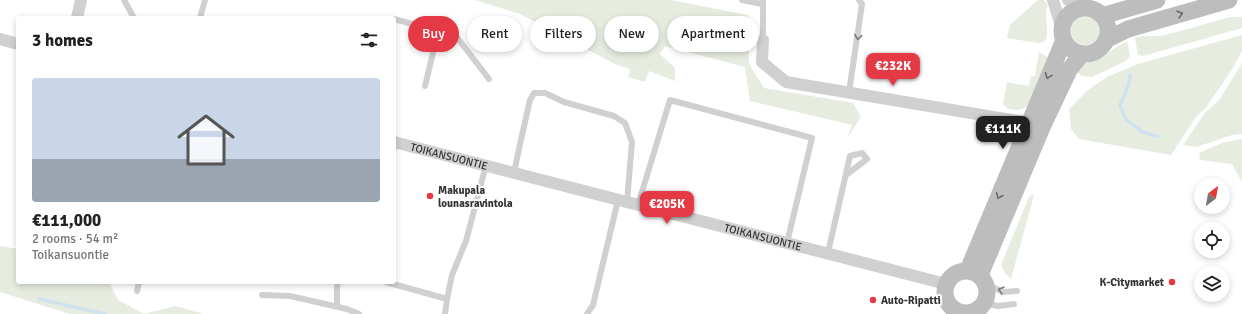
<!DOCTYPE html>
<meta charset="utf-8">
<style>
body{margin:0;font-family:Signika,sans-serif;background:#f2f2f2;color:#222;height:100vh;display:flex;flex-direction:column;font-size:15px;white-space:nowrap}
*{box-sizing:border-box;margin:0}
p{font-size:13px;color:#767676}
.icon{flex:none;width:22px;height:22px;fill:none;stroke:currentColor;stroke-width:2;stroke-linecap:round;stroke-linejoin:round}
.map{position:relative;flex:1;overflow:hidden}
.panel{position:absolute;left:16px;top:16px;width:380px;height:268px;display:flex;flex-direction:column;background:#fff;border-radius:4px;box-shadow:0 2px 6px #0003}
.panel>*{flex:none}
.banner{position:absolute;left:408px;top:16px;width:380px;height:36px;display:flex;gap:8px}
.needle{width:26px;rotate:31deg}
.controls{position:absolute;left:1194px;top:178px;display:grid;gap:8px}
.controls a{display:grid;place-items:center;width:36px;height:36px;border-radius:50%;background:#fff;box-shadow:0 2px 6px #0003;font-size:20px}
.price{position:absolute;translate:-50% -34px;padding:0 9px;border-radius:8px;background:#e63946;color:#fff;font-size:13px;line-height:26px;filter:drop-shadow(0 1px 2px #0008)}
.price::after{content:'';position:absolute;left:50%;top:24px;width:12px;height:9px;margin-left:-6px;background:inherit;clip-path:polygon(0 0,100% 0,50% 100%)}
.price.selected{background:#222;color:#fff}
ul{padding:0;list-style:none}
li{display:grid;align-content:center;gap:8px;height:212px;padding:0 16px}
li span{display:grid;place-items:center;height:124px;border-radius:4px;color:#555}
li>.icon{margin-inline-start:auto}
span .icon{width:72px;height:72px;fill:#fffc;stroke-width:1}
li b{font-size:17px}
h2{display:flex;justify-content:space-between;align-items:center;height:48px;padding:0 16px;font-size:17px}
.pill{padding:0 14px;border-radius:18px;background:#fff;box-shadow:0 2px 6px #0003;font-size:14px;line-height:36px}
.pill.selected{background:#e63946;color:#fff}
.map>svg:first-child{display:block}
</style>
<div class="map">
<svg width="1242" height="314" viewBox="0 0 1242 314">
<rect width="100%" height="100%" fill="#fff"/>
<g fill="#e6ecdf">
<path d="M475 0H671L748 15 749 64 764 88 853 103 861 117 847 138 852 125 750 101 745 67 665 46 660 54 675 68V81L649 71 645 82 628 77 630 69 615 64 520 14Z"/>
<path d="M1038 0H1044L1048 5C1042 17 1052 31 1044 42L1039 43 1007 38 1010 25Z"/>
<path d="M1230 17H1242V28L1143 56 1138 55 1135 38 1142 36H1162Z"/>
<circle cx="1085" cy="31" r="14"/>
<path d="M1242 35V51L1231 71 1207 106 1196 117 1171 155 1079 139 1071 129 1069 109 1088 90 1107 77 1138 64Z"/>
<path d="M1127 41 1130 56 1126 61 1092 77 1082 76 1074 69 1083 64 1103 57 1115 48Z"/>
<path d="M1039 52 1049 58 1030 104 1023 109 1017 110 1008 109 1003 104 1007 82 1029 86 1031 76H1035Z"/>
<path d="M1242 63V134L1232 135 1196 147 1183 145 1204 114 1220 99Z"/>
<path d="M1242 139V182L1232 164 1200 160 1199 153 1222 143Z"/>
<path d="M1031 195H1034L1011 279 1005 273 1001 265 1029 197Z"/>
<path d="M0 246 18 249V282H109L118 300 144 314 175 306 204 314H70L0 292Z"/>
</g>
<g fill="none" stroke-linecap="round" stroke-linejoin="round">
<g stroke="#cfe2ee" stroke-width="3.5">
<path d="M1130 75 1129 84 1120 105 1126 120 1143 132 1158 137"/>
<path d="M39 299 105 314"/>
</g>
<g stroke="#d0d0d0" stroke-width="6">
<path d="M124 0 134 18"/>
<path d="M742 0 762 4"/>
<path d="M763 0V40"/>
<path d="M200 18 205 0"/>
<path d="M394 19 456 36 489 79"/>
<path d="M425 86 438 32"/>
<path d="M849 92 862 4 859 0"/>
<path d="M514 173 520 144 530 100 534 93H545L564 102 614 116 625 123 632 142 627 202"/>
<path d="M638 205 670 100 812 138 787 243"/>
<path d="M828 254 829 248 850 156 862 153 867 159 846 175"/>
<path d="M386 282 447 299 452 275 466 241 486 165"/>
<path d="M986 284 1003 292 1017 291"/>
<path d="M137 291 139 282"/>
<path d="M262 295 290 296 347 309 359 314"/>
<path d="M985 303 998 306 1014 304"/>
<path d="M337 306V287L338 282"/>
<path d="M445 314 447 299"/>
<path d="M587 314 593 305 618 200"/>
</g>
<g stroke="#d0d0d0" stroke-width="12">
<path d="M1053 0 1062 29"/>
<path d="M1068 0 1081 8"/>
<path d="M77 18 81 0"/>
<path d="M0 39 18 44"/>
<path d="M763 40 762 62 786 82 1030 123"/>
<path id="s1" d="M394 142 946 284"/>
</g>
<g stroke="#bdbdbd" stroke-width="17">
<circle cx="1085" cy="31" r="23"/>
<path d="M1102 16 1157 0"/>
<path d="M1106 40 1128 29 1229 0"/>
<path d="M968 270 1064 40"/>
<circle cx="966" cy="292" r="21"/>
<path d="M980 275 1043 125 1069 70 1082 54"/>
</g>
</g>
<defs><path id="oneway-chevron" d="M-2-3.5L2.5 0L-2 3.5" fill="none" stroke-width="1.6" stroke-linecap="round" stroke-linejoin="round"/></defs>
<g stroke="#6a6a6a">
<use href="#oneway-chevron" transform="translate(1180 14) rotate(-16)"/>
<use href="#oneway-chevron" transform="translate(1048 76) rotate(111)"/>
<use href="#oneway-chevron" transform="translate(999 196) rotate(113)"/>
</g>
<g stroke="#7a7a7a">
<use href="#oneway-chevron" transform="translate(858 37) rotate(99)"/>
<use href="#oneway-chevron" transform="translate(1001 290) rotate(-164)"/>
</g>
<g fill="#e63946" stroke="#fff" stroke-width="1.5">
<circle cx="430" cy="196" r="4"/>
<circle cx="1172" cy="282" r="4"/>
<circle cx="873" cy="300" r="4"/>
</g>
<g text-anchor="middle" dominant-baseline="central" stroke-width="4" stroke-linejoin="round" paint-order="stroke">
<g font-size="11" fill="#333" stroke="#fff">
<text stroke="none"><textPath href="#s1" startOffset="57">TOIKANSUONTIE</textPath></text>
<text stroke="none"><textPath href="#s1" startOffset="381">TOIKANSUONTIE</textPath></text>
</g>
<g font-size="11" font-weight="bold" fill="#333" stroke="#fff" text-anchor="start">
<text x="438" y="190">Makupala<tspan x="438" dy="13">lounasravintola</tspan></text>
<text x="1164" y="282" text-anchor="end">K-Citymarket</text>
<text x="881" y="300">Auto-Ripatti</text>
</g>
</g>
</svg>
<div class="controls">
<a><svg class="needle" viewBox="-14 -14 28 28"><path d="M0-13l5 13h-10z" fill="#e53935"/><path d="M0 13l5-13h-10z" fill="#767676"/></svg></a>
<a><svg class="icon" aria-label="locate" viewBox="0 0 24 24"><circle cx="12" cy="12" r="6"/><path d="M12 2v4M12 18v4M2 12h4M18 12h4"/></svg></a>
<a><svg class="icon" aria-label="layers" viewBox="0 0 24 24"><path d="M12 4l9 5-9 5-9-5zM3 14l9 5 9-5"/></svg></a>
</div>
<b class="price" style="left:893px;top:87px">€232K</b>
<b class="price selected" style="left:1003px;top:150px">€111K</b>
<b class="price" style="left:667px;top:225px">€205K</b>
<div class="banner">
<a class="pill selected">Buy</a>
<a class="pill">Rent</a>
<a class="pill">Filters</a>
<a class="pill">New</a>
<a class="pill">Apartment</a>
</div>
<section class="panel">
<h2>3 homes<svg class="icon" aria-label="filters" viewBox="0 0 24 24"><path d="M4 7h16M4 17h16"/><circle cx="9" cy="7" r="2"/><circle cx="15" cy="17" r="2"/></svg></h2>
<ul>
<li><span style="background:linear-gradient(#c9d6e8 65%,#9aa5b1 0)"><svg class="icon" aria-label="home" viewBox="0 0 24 24"><path d="M3 11l9-7 9 7M6 9v11h12V9"/></svg></span><div><b>€111,000</b><p>2 rooms · 54 m²</p><p>Toikansuontie</p></div></li>
</ul>
</section>
</div>
